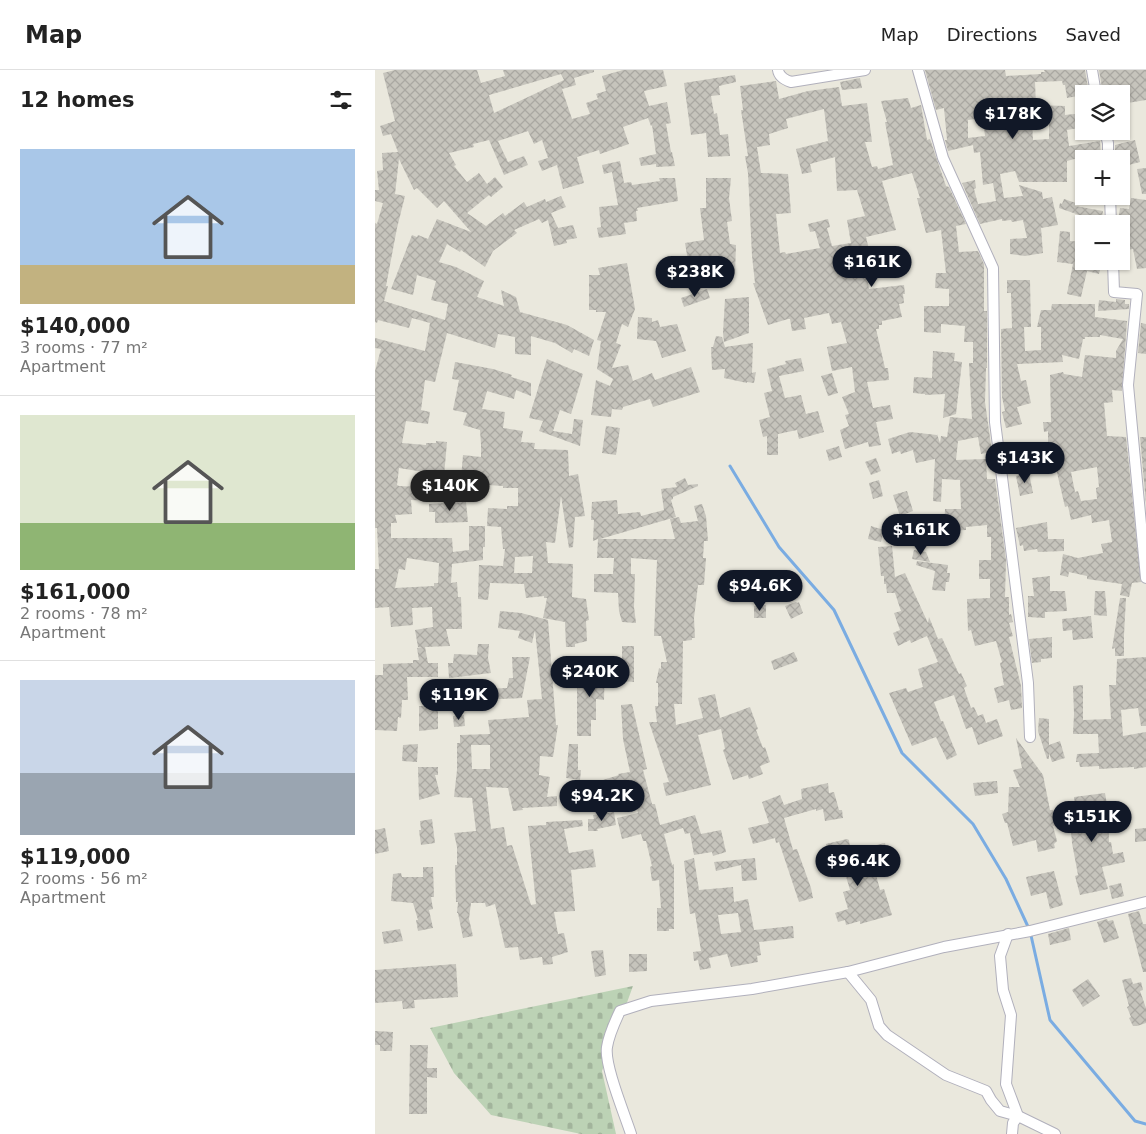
<!DOCTYPE html>
<meta charset="utf-8">
<style>
body{margin:0;font-family:"DejaVu Sans",sans-serif;background:#f6f6f6;color:#222;height:100vh;display:flex;flex-direction:column;font-size:19px;white-space:nowrap}
*{box-sizing:border-box;margin:0}
p{font-size:16px;color:#767676}
.icon{flex:none;width:28px;height:28px;fill:none;stroke:currentColor;stroke-width:2;stroke-linecap:round;stroke-linejoin:round}
.map{position:relative;flex:1;overflow:hidden}
.details{display:flex;flex-direction:column;background:#fff;width:375px}
.details>*{flex:none}
.tools{position:absolute;left:700px;top:15px;display:grid;gap:10px}
.tools a{display:grid;place-items:center;width:55px;height:55px;border-radius:0px;background:#fff;box-shadow:0 1px 4px #0004;font-size:25px}
.price{position:absolute;translate:-50% -42px;padding:0 11px;border-radius:18px;background:#111827;color:#fff;font-size:16px;line-height:32px;filter:drop-shadow(0 1px 2px #0008)}
.price::after{content:'';position:absolute;left:50%;top:30px;width:15px;height:11px;margin-left:-8px;background:inherit;clip-path:polygon(0 0,100% 0,50% 100%)}
.price.on{background:#222;color:#fff}
ul{padding:0;list-style:none}
li{display:grid;align-content:center;gap:10px;height:265px;padding:0 20px}
li+li{border-top:1px solid #e0e0e0}
li span{display:grid;place-items:center;height:155px;border-radius:0px;color:#555}
li>.icon{margin-inline-start:auto}
span .icon{width:90px;height:90px;fill:#fffc;stroke-width:1}
li b{font-size:21px}
h2{display:flex;justify-content:space-between;align-items:center;height:60px;padding:0 20px;font-size:21px}
header{display:flex;align-items:center;gap:30px;box-sizing:border-box;height:70px;padding:0 25px;background:#fff;border-bottom:1px solid #e0e0e0}
header strong{font-size:24px}
nav{display:flex;gap:28px;margin-inline-start:auto;font-size:18px}
main{display:flex;flex:1;min-height:0}
.map>svg:first-child{display:block}
</style>
<header>
<strong>Map</strong>
<nav><a>Map</a><a>Directions</a><a>Saved</a></nav>
</header>
<main>
<section class="details">
<h2>12 homes<svg class="icon" aria-label="filters" viewBox="0 0 24 24"><path d="M4 7h16M4 17h16"/><circle cx="9" cy="7" r="2"/><circle cx="15" cy="17" r="2"/></svg></h2>
<ul>
<li><span style="background:linear-gradient(#a9c7e8 75%,#c2b280 0)"><svg class="icon" aria-label="home" viewBox="0 0 24 24"><path d="M3 11l9-7 9 7M6 9v11h12V9"/></svg></span><div><b>$140,000</b><p>3 rooms · 77 m²</p><p>Apartment</p></div></li>
<li><span style="background:linear-gradient(#dfe7d0 70%,#8fb573 0)"><svg class="icon" aria-label="home" viewBox="0 0 24 24"><path d="M3 11l9-7 9 7M6 9v11h12V9"/></svg></span><div><b>$161,000</b><p>2 rooms · 78 m²</p><p>Apartment</p></div></li>
<li><span style="background:linear-gradient(#c9d6e8 60%,#9aa5b1 0)"><svg class="icon" aria-label="home" viewBox="0 0 24 24"><path d="M3 11l9-7 9 7M6 9v11h12V9"/></svg></span><div><b>$119,000</b><p>2 rooms · 56 m²</p><p>Apartment</p></div></li>
</ul>
</section>
<div class="map">
<svg width="771" height="1064" viewBox="0 0 771 1064">
<defs>
<pattern id="cemetery-stones" width="16" height="16" patternUnits="userSpaceOnUse" patternTransform="scale(1.25)"><rect width="16" height="16" fill="#bcd2b5"/><path d="M2 7V4a2 2 0 0 1 4 0v3zM10 15v-3a2 2 0 0 1 4 0v3z" fill="#a2b49c"/></pattern>
<pattern id="building-cross-hatch" width="8" height="8" patternUnits="userSpaceOnUse" patternTransform="scale(1.25)"><rect width="8" height="8" fill="#c6c4bc"/><path d="M0 0l8 8M0 8l8-8" fill="none" stroke="#aaa8a2"/></pattern>
</defs>
<rect width="100%" height="100%" fill="#eae8dd"/>
<path fill="url(#cemetery-stones)" d="M258 916 227 1001 241 1064H206L116 1045 79 1003 55 958Z"/>
<g fill="none" stroke-linecap="round" stroke-linejoin="round">
<path stroke="#7aace2" stroke-width="3" d="M355 396 404 477 459 540 527 683 598 754 631 809 655 861 675 950 760 1051 771 1054"/>
</g>
<g fill="url(#building-cross-hatch)" fill-rule="evenodd">
<path d="M20 0H102L106 13 130 6 128 0H219V2L199 8 201 15 187 19 197 49 215 44 211 33 223 29 221 24 231 21 227 6 248 0H288L292 16 269 21 274 36 292 32 296 53 291 54 296 82H297L300 96 281 97V94L266 96 264 88 281 84 277 55 276 56 273 48 248 57 254 74 225 84 224 80 202 87 209 113 188 119 182 95 167 101 163 91 173 88 167 70 159 74 153 61 123 71 133 92 149 86 153 95 129 105 114 70 98 74 99 77 74 83 81 95 79 96 92 112 104 103 112 114 120 107 128 117 116 127 114 125 92 143 111 156 128 143 130 146 149 132 152 137 170 129 171 132 186 126 191 137 176 143 183 158 198 155 202 168 191 170 192 173 179 176 173 150 167 153 164 149 139 160 142 163 118 181 110 197 86 180 85 182 72 174 64 192 81 197 109 211 102 227 129 236 126 220 141 227 145 242 192 255 219 270 214 286 199 279 197 283 180 273 156 266V285L140 284V267L123 264 120 278 72 263 60 312 50 310 46 340 55 342 53 354 31 351 27 373 51 375V373H61V371L72 372 69 406 59 405 58 431 36 430 37 444 20 445 22 453H16V468H77L78 482 94 480V456H110V477H108V490L77 494 76 513 82 512 83 527H86L87 559H71L75 576 50 577 53 593H63V607H32L33 630H27L26 648 23 647 22 661 0 660V605H8V594L38 593V590H44L42 578 47 577H43L40 560 58 557 57 537 37 538 38 555 16 557 14 537 0 538V499H4L2 458H0V301L6 279 0 278V268L50 281 55 253 37 248 34 258 3 250 2 253 0 252V153L2 154 8 133 0 131V120H4L2 101 8 100 7 83 23 82 16 64 8 66 5 56 20 51 8 3ZM186 4 189 10 119 43 114 25ZM24 89 39 120 42 118 62 138 69 131 96 162 62 149 53 169 43 165 42 167 37 165 16 219 38 225 42 205 61 211 56 230 73 234 70 250 9 231 13 216H11L22 158 30 126 20 124ZM24 398 49 402 48 417 24 416 22 415ZM32 488 64 493 63 513H59V516L20 518 24 499 30 500Z"/>
<path d="M550 0H630L631 6 666 4V2H670L669 0H710L714 24 692 28 690 15H688L687 11 660 12 661 35 690 36V45L709 43V57L692 60 694 76 725 71 726 87 708 90 707 87 692 91V112H644L640 101 625 104 629 128 648 126 644 115 667 122 668 129 677 127 683 155 666 158 668 183 650 186 635 184V169L652 168 648 150 637 152 636 150 627 151V149L605 154 587 113 600 110 601 118 599 119 603 134 621 131 618 113 608 115 605 82 599 83 598 75 573 81 570 70H572L569 38 561 40ZM608 48 610 66 593 68V50ZM657 52H674V69L658 70Z"/>
<path d="M724 0H771V30L746 34V24H728Z"/>
<path d="M360 5 361 12 344 16 345 25 336 26 339 44 342 43 345 65 353 64 355 86 333 87 331 63 316 65 309 13Z"/>
<path d="M485 8 487 18 467 20 465 12Z"/>
<path d="M401 11 404 29 433 21 464 17 467 36 492 33 497 72H490L497 97 502 96 503 99 518 95 510 52H512L506 31 533 28 536 38 546 35 552 70 555 69 571 116 574 117 591 154 581 156 584 182 603 181 609 194V241H612V298H611L610 332 617 382 606 384 603 367 583 371 581 390 611 389 612 409H620L631 490 630 527H634V545L636 544 638 552 634 553 638 566 634 567 646 616 647 638 636 640 634 630 623 633 619 618 629 615 625 593 627 592 621 571 600 576 596 560 593 561 592 529 615 528V509H604V490H616V467H612V455L591 457V460L569 461 570 439H586L585 410 567 409 566 432 558 431 560 389 541 393 538 380 526 384 525 381 517 384 513 369 535 362 562 365V364L565 373 566 366 572 367 575 347 597 349 594 293H598V272H589L590 256 566 254V263L549 262V236H574V219L560 218 561 203H571L566 160 551 163 542 128H545L537 103 507 111 521 160 491 167 495 184 501 183 503 194 490 196 494 219 529 215 530 224H528L529 233 524 234 527 247 507 251V255H504V259H501L510 298H513L514 310 492 312 498 338 515 335 518 349 501 352 506 375 494 377 493 372 470 379 465 360 474 356 470 345 474 344 467 327 480 322 477 297 457 301 452 277 472 273 466 252 457 254 454 243 429 248 431 259 417 261 415 249H413L393 255 378 213H380L377 186 373 103 370 86H373L366 40H368L365 16ZM449 39 453 71 421 79 427 104 437 102 435 94 460 87 462 121 482 120 490 146 472 150 476 173 457 176 452 158 455 157 453 149 433 154 435 162 440 161 445 178 411 184 410 182 405 183 401 144 416 143 413 104 386 103 382 77 395 75 394 64 413 58 411 49Z"/>
<path d="M760 70 765 92 746 97V89H744L743 84H740V75Z"/>
<path d="M245 91 249 113 256 112 257 115 285 111 284 108H300L303 131 262 138 263 141H261L262 151 249 153 251 164 224 168 222 158 226 157 224 137 243 135 237 102 229 104 227 95Z"/>
<path d="M771 98V124H767L762 99Z"/>
<path d="M331 108H356L354 128 357 151 352 152 355 174 361 175 360 204 344 206 343 193 314 197 310 173 329 170 325 138H331Z"/>
<path d="M756 128 771 130V198L762 199 758 179 746 181V154H743V151L745 138 754 139Z"/>
<path d="M689 129 701 133 700 136 728 141 726 154 706 151 707 146 684 138 685 133 687 134Z"/>
<path d="M685 161 695 162V171L709 172V191H727L724 204 712 201 706 227 692 224 698 194 682 192Z"/>
<path d="M252 193 260 239 253 257 247 254 241 273 246 275 237 298 253 295 258 311 277 303 280 310 316 297 325 322 278 337 275 329 248 337 247 340 237 339 236 347 216 345 221 310 235 316 238 309 222 299 226 271 222 270 231 242H221V240H214V205H225L223 198Z"/>
<path d="M632 210H655L656 257H649L650 281 666 280V257H662L666 240H676L677 234H720V247L752 251 747 321 737 320 738 332 729 333 732 366 751 367 766 512 757 513 754 527 745 525 747 514 712 509V506L694 502 693 507 685 505 688 484 703 488 728 483 726 474 737 472 734 450 717 453 716 445 696 450 693 436 690 437 679 390H673V361L669 362 668 352H676L675 305 688 302 689 304 707 307 710 285 741 288V281L748 269 725 265V267H710V269H708L704 289 687 285 688 292 642 294 646 311 651 310 656 333 642 337 647 354 631 358 627 342 630 341 627 327 626 259 637 258 636 223H632ZM722 397 724 417 721 418 722 429 706 431 703 421 700 422 696 402Z"/>
<path d="M332 219 335 228 309 237 306 228Z"/>
<path d="M374 227V263L349 272 348 263 350 229Z"/>
<path d="M741 229 750 230V234H754V239L723 241 724 230 741 232Z"/>
<path d="M263 247 277 248V252L283 250 285 257 302 254 311 281 287 288 281 271 262 269Z"/>
<path d="M766 253 771 254V284L763 283Z"/>
<path d="M341 266 347 267 350 277 378 273 377 303 381 302 379 313 372 312V313L349 308 350 299 337 300 336 277H338Z"/>
<path d="M558 281 580 283 579 291 587 292 581 344 568 348 570 324 550 325V324L538 323 539 307 557 308Z"/>
<path d="M426 288 429 301 404 306 410 328 426 325 431 344 443 341 449 362 424 369 422 360 403 364V385H392V366L388 367 384 350 395 347 389 323 397 321 392 299 411 294 410 291Z"/>
<path d="M172 289 208 304 196 344 185 340 178 361 197 364 199 349 208 350 205 376 164 361 168 351 154 348Z"/>
<path d="M80 292 118 299 137 305 136 307 156 313V326L141 320 139 329 112 321 107 339 130 342 128 358 148 361 146 372 160 373 159 379 193 380 194 406 203 404 210 446 200 447 198 477 194 478 186 426 180 473 171 472 173 493 198 494 197 527 211 529 214 550 211 551 212 571 200 574V577H191L190 552 168 548 172 528H169V526L151 528 149 514 115 513 113 530 103 529 104 495 128 496 130 479H128L126 457 112 456 113 438 132 439V436H143V418H128V416L97 414V417L92 418 93 426 84 427 83 409 86 408 88 385 106 387V375L105 360 88 355 92 343 78 340 84 310 77 309ZM158 486 157 503H139L140 487Z"/>
<path d="M457 303 463 323 453 326 446 306Z"/>
<path d="M231 356 245 358 241 385 227 383Z"/>
<path d="M765 367H771V434Z"/>
<path d="M464 376 467 387 454 391 451 380Z"/>
<path d="M501 388 506 401 496 405 490 392Z"/>
<path d="M654 403 658 423 645 426 641 406Z"/>
<path d="M310 408 313 415 323 414V416L298 427V429L296 430 301 447 225 469H300L295 449 304 447 306 453 323 451 319 436 327 434 331 446 333 471H329L328 488H331L329 515H323L319 548 320 568H317V570L308 571 307 634H299L301 655 328 648 323 628 340 624 345 648 375 637 383 659 381 660 388 678 390 677 395 692 385 696 388 704 374 709 373 705 358 710 348 680 350 679 346 659 323 665 336 715 291 726 288 713 294 712 274 652H282L280 636H283V613H281L284 598 286 599V592H292L286 566H279L282 490 256 488V504H260L259 537 261 553 247 552 244 541 243 523 219 522V504H238L239 488H222L223 469 218 471 219 450H216L217 432 242 430 243 444 265 442 266 446 289 440 286 419 302 417 300 413Z"/>
<path d="M504 410 508 426 498 429 494 413Z"/>
<path d="M532 421 538 441 525 446 518 425Z"/>
<path d="M91 432 93 452 60 453V442H54V434Z"/>
<path d="M530 445 535 459 526 461 522 447Z"/>
<path d="M672 452 673 469H689V481L663 482 662 479 649 481 648 475 645 476 641 458Z"/>
<path d="M496 456 509 460 506 472 493 469Z"/>
<path d="M555 464 568 466 566 476 554 474Z"/>
<path d="M517 476 520 507 530 503 553 553 554 547 563 569 567 568 584 604 586 603 592 616 589 618 596 638 599 637 603 646 608 644 611 653 622 649 628 666 603 675 597 657 591 659 579 625 559 632 566 651H568L582 685 572 690 561 667 537 676 514 623 531 618 533 622 548 617 543 599 563 592 552 566 536 573 535 570 523 576 518 563 525 560 519 543 526 541 520 523H512L511 514H509V506H506L503 477Z"/>
<path d="M539 480 551 482 555 492 537 489Z"/>
<path d="M542 491 573 495 572 503H575L574 512H571L570 521 557 520 560 501 541 495Z"/>
<path d="M675 506V521H690L692 541 670 542V548L653 547V526H659L657 508Z"/>
<path d="M720 521H730L732 546 719 545Z"/>
<path d="M745 528H751L749 565V586H740V578L737 579Z"/>
<path d="M421 532 422 533 424 532 428 543 416 549 410 536Z"/>
<path d="M391 535V548H379V536Z"/>
<path d="M125 541 146 543 173 550 181 655H183L178 687 165 686 164 705 175 707 172 727 182 726V736L147 738 148 740 138 741 133 718 111 717 116 759 129 757 132 776 137 775 156 835 161 834 153 756 171 755V752L207 750 208 756 189 759 194 783 218 779 221 797 196 800 200 841 179 842 183 864 189 863 193 882 177 887 178 894 168 895 167 887 145 890 143 877 130 878 120 834 111 837 110 833H96L94 849 98 866 88 868 83 843H82L83 832H81L80 795H82V777L79 763 101 761 97 728 79 727 82 700V673H85V665L115 664 113 650 154 647 152 630 167 629 160 560 157 573 143 568 145 561 123 558ZM96 675H115V699H97Z"/>
<path d="M716 546 718 568 698 570 697 560 688 561 687 549Z"/>
<path d="M677 567V588L666 589V592L657 593 654 569Z"/>
<path d="M103 574H114L113 588 116 603 74 608 73 593H78L79 584 102 585Z"/>
<path d="M247 576H259V612L248 611 250 592H247Z"/>
<path d="M419 582 423 591 399 600 396 591Z"/>
<path d="M137 587H155L147 628 105 630 106 619 132 618 134 608H138Z"/>
<path d="M771 587V656H766L763 638 746 640 748 666 771 662V697L759 699V697L724 699V696L705 697 704 692H701L702 684 724 683 723 664H698L699 644 698 616 708 615V650L736 649 734 615H741L742 589Z"/>
<path d="M230 593 229 630 221 629V650H216V666H202V613H212L211 594Z"/>
<path d="M54 633H63V659L44 661V636H54Z"/>
<path d="M257 634 272 699 268 700 277 734H280L285 755 320 745 326 764 346 760 351 782 338 786 337 782 319 785 315 763 310 764 308 758 289 764 297 795 299 794V859H294V861H282V838H286L284 810 277 811 275 797 277 796 271 771H268L266 764 247 769 242 748 263 743 260 726 248 729 246 716 231 720 228 710 244 705 243 704 255 702 248 669 246 635Z"/>
<path d="M89 645 90 656 79 657 78 646Z"/>
<path d="M664 648 674 649V675L685 671 690 688 677 692 674 683V689H672L663 661Z"/>
<path d="M641 668 668 705 675 740H678L682 755 678 756 682 771 679 774 680 778 663 782 661 770 638 776 632 753H630L627 744 633 742 634 717H645L638 700 647 698Z"/>
<path d="M43 674 42 692 27 691 28 675Z"/>
<path d="M194 674H203V700H206L205 710 191 708Z"/>
<path d="M43 697H63V705H60L65 724 44 730Z"/>
<path d="M622 711 623 723 600 726 598 713Z"/>
<path d="M453 713 454 723 459 722 464 740H467L468 748 450 751 448 739 441 741V739L409 748 418 780 422 779 436 818 438 828 424 832 404 772 401 773 400 768 378 774 373 758 394 753 387 732 405 725 409 735 427 729 426 719Z"/>
<path d="M730 723 733 740 734 772H736L738 784 748 782 750 792 727 797 733 819 705 825 700 806 703 805 697 773 695 748H702L699 727Z"/>
<path d="M239 742 241 755 222 759 223 761H213V749H219L218 745Z"/>
<path d="M57 749 60 773 46 775 44 760H46L45 751Z"/>
<path d="M10 758 14 781 0 784V760Z"/>
<path d="M771 758V771L760 772V759Z"/>
<path d="M472 769 474 770 478 799 498 793 505 820 509 819 517 845 485 854V851L471 855 470 850 463 852 460 843 473 839 468 822 475 820 468 796 454 799 451 774Z"/>
<path d="M510 773 514 789 501 793 497 776Z"/>
<path d="M319 788 324 820 358 817 359 832 373 829 379 860 418 856 419 868 384 872 386 885 382 886 383 892 356 897 352 884 334 888 336 898 325 900 323 890 319 891 318 882 326 881 320 843 315 844 309 791ZM363 843 366 862 346 864 343 845Z"/>
<path d="M380 788 382 810 367 811 366 795 341 801 339 792Z"/>
<path d="M48 797H58L59 827H56L58 839 54 840 58 858 43 861 41 850H43L38 833 16 831 18 804 26 803 27 807H48Z"/>
<path d="M679 801 688 835 675 839 671 822 656 826 651 807Z"/>
<path d="M746 813 749 826 737 829 734 816Z"/>
<path d="M764 841 768 854H771V902H768L753 844Z"/>
<path d="M732 849 733 851 738 850 744 868 729 873 722 852Z"/>
<path d="M694 858 696 870 675 875 673 864Z"/>
<path d="M25 859 28 871 9 874 7 862Z"/>
<path d="M228 880 231 905 220 907 216 881Z"/>
<path d="M254 884H272V901L254 902Z"/>
<path d="M81 894 83 927 39 930 40 938 28 939 27 931 0 933V900Z"/>
<path d="M756 908 758 914 766 912 768 920 765 921 771 938V953L762 956H758L754 948 756 947 752 937 754 936 747 910Z"/>
<path d="M713 909 725 926 708 937 697 920Z"/>
<path d="M0 961 18 962 17 981H5V975H0Z"/>
<path d="M35 975H53L52 998H62V1008L52 1007V1044H34Z"/>
</g>
<g fill="none" stroke-linecap="round" stroke-linejoin="round">
<defs>
<g id="street">
<path d="M403 0C404 7 410 10 416 12L490 0"/>
<path d="M543 0 568 88 618 198 620 352 653 613 655 667"/>
<path d="M717 0 721 24"/>
<path d="M730 61 733 73V89"/>
<path d="M735 126 736 154"/>
<path d="M738 191 739 222 762 224 753 315 771 508"/>
<path d="M633 864 625 886 628 920 636 945 631 1014 643 1046 638 1053 637 1064"/>
<path d="M473 902 496 930 504 956 512 965 571 1005 611 1021 616 1030 625 1041 643 1046 680 1064"/>
<path d="M256 1064C250 1045 229 995 232 977 234 964 240 952 245 941L276 931 377 919 473 902 569 877 655 861 771 832"/>
</g>
</defs>
<use href="#street" stroke="#b1b0bc" stroke-width="12"/>
<use href="#street" stroke="#fff" stroke-width="10"/>
</g>
</svg>
<div class="tools">
<a><svg class="icon" aria-label="layers" viewBox="0 0 24 24"><path d="M12 4l9 5-9 5-9-5zM3 14l9 5 9-5"/></svg></a>
<a>+</a>
<a>−</a>
</div>
<b class="price" style="left:638px;top:70px">$178K</b>
<b class="price" style="left:497px;top:218px">$161K</b>
<b class="price" style="left:320px;top:228px">$238K</b>
<b class="price" style="left:650px;top:414px">$143K</b>
<b class="price on" style="left:75px;top:442px">$140K</b>
<b class="price" style="left:546px;top:486px">$161K</b>
<b class="price" style="left:385px;top:542px">$94.6K</b>
<b class="price" style="left:215px;top:628px">$240K</b>
<b class="price" style="left:84px;top:651px">$119K</b>
<b class="price" style="left:227px;top:752px">$94.2K</b>
<b class="price" style="left:717px;top:773px">$151K</b>
<b class="price" style="left:483px;top:817px">$96.4K</b>
</div>
</main>
